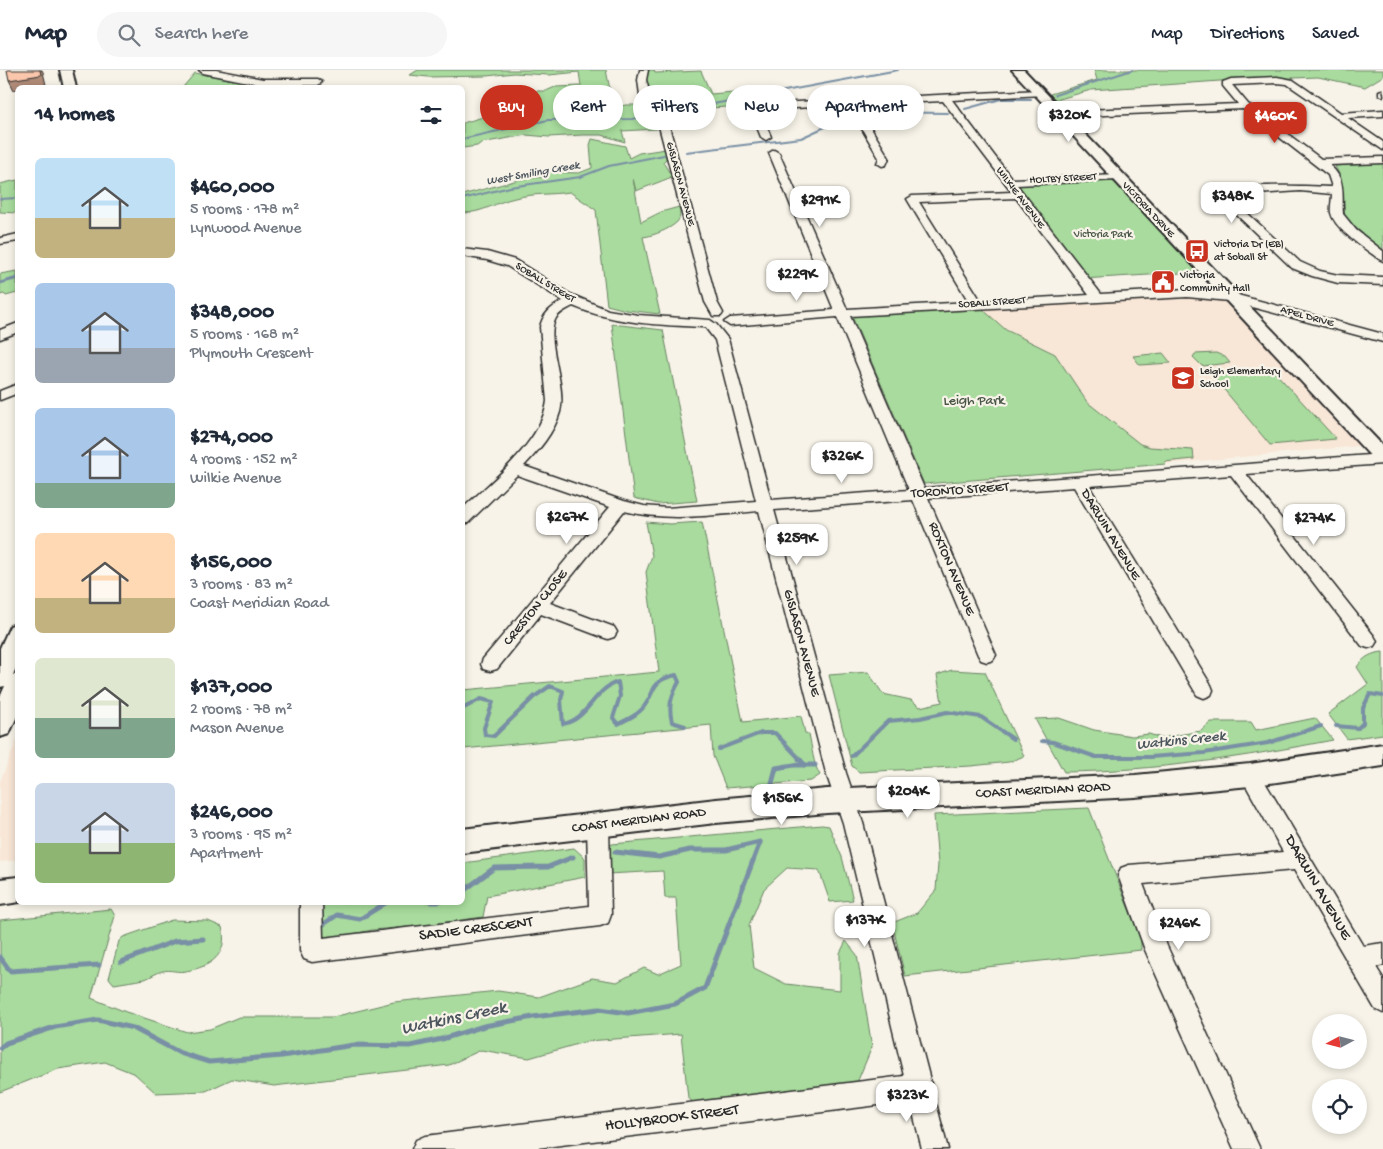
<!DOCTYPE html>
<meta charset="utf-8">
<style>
body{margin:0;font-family:"Gochi Hand",sans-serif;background:#f6f6f7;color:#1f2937;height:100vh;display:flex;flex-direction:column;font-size:19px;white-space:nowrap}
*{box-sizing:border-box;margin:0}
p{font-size:16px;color:#747a83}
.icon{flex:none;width:28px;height:28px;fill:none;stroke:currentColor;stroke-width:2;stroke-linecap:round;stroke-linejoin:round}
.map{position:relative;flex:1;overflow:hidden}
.drawer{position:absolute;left:15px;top:15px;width:450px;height:820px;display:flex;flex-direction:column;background:#fff;border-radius:8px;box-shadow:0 2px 8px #0003}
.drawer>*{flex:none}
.banner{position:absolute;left:480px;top:15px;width:475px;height:45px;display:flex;gap:10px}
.needle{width:32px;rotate:263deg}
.fabs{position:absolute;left:1312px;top:944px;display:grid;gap:10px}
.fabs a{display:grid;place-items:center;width:55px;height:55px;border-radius:50%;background:#fff;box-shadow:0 2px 8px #0003;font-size:25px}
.price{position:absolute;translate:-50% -42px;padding:0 11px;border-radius:10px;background:#fff;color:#222;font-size:16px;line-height:32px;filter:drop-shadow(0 1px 2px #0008)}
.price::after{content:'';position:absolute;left:50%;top:30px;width:15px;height:11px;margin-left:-8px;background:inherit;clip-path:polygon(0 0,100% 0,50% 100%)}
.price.current{background:#c8321e;color:#fff}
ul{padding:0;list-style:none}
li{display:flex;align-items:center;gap:15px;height:125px;padding:0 20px}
li span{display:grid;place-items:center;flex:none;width:140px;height:100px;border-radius:8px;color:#555}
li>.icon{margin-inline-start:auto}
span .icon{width:60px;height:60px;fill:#fffc;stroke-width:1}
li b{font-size:21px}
h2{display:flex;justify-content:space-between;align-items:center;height:60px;padding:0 20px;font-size:21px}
.pill{padding:0 18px;border-radius:22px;background:#fff;box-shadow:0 2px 8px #0003;font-size:18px;line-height:45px}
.pill.current{background:#c8321e;color:#fff}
header{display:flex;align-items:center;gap:30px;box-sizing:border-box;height:70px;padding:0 25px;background:#fff;border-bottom:1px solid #e0e1e3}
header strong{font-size:24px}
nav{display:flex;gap:28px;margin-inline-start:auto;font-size:18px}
.search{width:350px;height:45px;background:#f6f6f7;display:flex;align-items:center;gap:12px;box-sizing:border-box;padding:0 18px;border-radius:28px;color:#747a83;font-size:19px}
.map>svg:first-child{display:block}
</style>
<header>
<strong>Map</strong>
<div class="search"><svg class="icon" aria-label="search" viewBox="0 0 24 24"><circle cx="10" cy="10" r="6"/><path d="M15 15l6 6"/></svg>Search here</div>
<nav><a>Map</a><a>Directions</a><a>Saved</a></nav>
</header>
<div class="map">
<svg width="1383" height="1079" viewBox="0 0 1383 1079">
<rect width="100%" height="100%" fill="#f7f3e8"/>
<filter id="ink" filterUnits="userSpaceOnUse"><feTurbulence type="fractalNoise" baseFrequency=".02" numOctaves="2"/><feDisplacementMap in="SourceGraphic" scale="10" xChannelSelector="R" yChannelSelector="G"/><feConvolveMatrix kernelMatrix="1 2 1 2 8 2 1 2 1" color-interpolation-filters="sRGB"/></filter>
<g filter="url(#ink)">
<g fill="#f8e6d6">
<path d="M1219 225 1359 376 1166 394 1087 332 1055 284 1006 260 980 237Z"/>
<path d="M17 669V790L0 792V712Z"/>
</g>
<g fill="#a8db9d" stroke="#6a8364">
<path d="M418 0H606L614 39 625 35H643L658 54 657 59 622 61 625 72 602 65H582L549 67 526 65 481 73 477 76 463 78V53L486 46 528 38 524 32 511 34 502 31V26L529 21H546L555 17 581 16 579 2 549 5 514 3 487 6 428 7 410 5Z"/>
<path d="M644 0H654L655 3 701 1 711 24 744 21 749 36 708 38V47L671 53 652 33Z"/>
<path d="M1094 0H1383V6L1365 17 1318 7 1220 11 1091 20 1056 30 1050 24 1097 10Z"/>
<path d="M195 3 259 15H302L303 17H183Z"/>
<path d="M592 69 625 76 629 88 639 83 666 79V89L663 92 672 107 636 121 633 109 641 152 661 142 679 137C680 143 681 148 677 152 670 159 653 166 643 167L660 244 626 240 607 235 596 140 570 122C550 125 535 123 515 128 496 132 483 143 463 143L462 125 522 109 544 107 549 102 579 103 592 98 590 75Z"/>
<path d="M1383 93V182L1345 148 1341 108 1335 96Z"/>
<path d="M17 110V143L0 142V114Z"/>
<path d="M1108 110 1114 112 1198 202 1082 209 1010 114Z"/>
<path d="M17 201V223L6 226 4 224 0 225V204Z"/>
<path d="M980 237 1006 260 1055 284 1087 332 1140 374 1150 377 1193 380 1194 389 1164 392 1166 394 924 414 851 244Z"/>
<path d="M612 254 663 260 697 431 658 434 634 428Z"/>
<path d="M1163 283 1171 293 1140 295 1133 286Z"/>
<path d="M1216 283 1225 287 1230 293 1202 296 1193 287 1195 284Z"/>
<path d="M1273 300 1336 369 1270 375 1212 305Z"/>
<path d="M646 452 670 454 702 452 743 652 801 646 805 663 809 664C812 677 813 694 820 705L811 711 726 718 713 686 711 655 463 679V620L659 602 646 502 652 486Z"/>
<path d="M1383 582V664L1347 669 1328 644 1368 614 1357 597C1364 587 1371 583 1383 582Z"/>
<path d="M952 600 985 602 1024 686 1009 692 971 696 859 702 852 696 829 605 868 602 883 624 911 630 920 637 942 632 937 605Z"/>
<path d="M1059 648 1094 660 1132 666 1149 664 1161 668 1201 661 1211 652H1251L1256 660 1315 648 1333 670C1245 687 1154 701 1064 702L1035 649Z"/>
<path d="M1089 738 1141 870V880L905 906 892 853 917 843 936 820 938 794 934 745Z"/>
<path d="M822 755 829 756 842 787 853 830 830 832 819 800 787 798 764 819 749 855 754 898 786 914 840 920V883L846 871 857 885 872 977 856 1015 697 1035 688 1028 681 964 588 971 529 988 481 980 449 995 274 1016 232 1009 206 1021 156 1023 135 1004 105 992 58 999 0 1022V850L111 839 115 846 91 928 126 942 187 962 210 959 239 947H333L394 932 498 921 539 927 592 908 617 912 644 898 658 904 681 894 676 828H665L663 801 608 804 607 780 612 774Z"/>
<path d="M574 778 585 788V807L487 826 483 847 419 856 372 860 321 871 312 833 462 832 463 793Z"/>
<path d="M172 850 208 851 222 857C229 884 211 897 186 901 179 903 170 899 163 901 157 902 151 907 145 909 135 911 124 912 114 914L109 908 119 871 123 867Z"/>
</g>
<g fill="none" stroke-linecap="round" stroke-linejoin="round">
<g stroke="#798fa5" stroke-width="2">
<path d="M1055 25 1132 0"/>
<path d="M965 39 1001 29H1031"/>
<path d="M865 42 948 43"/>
<path d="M462 69 548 50 632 49 898 0"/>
<path d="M686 82 801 68 849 46"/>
<path d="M0 129 18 128"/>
<path d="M462 129 510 117 580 107 609 96 664 85"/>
</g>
<path stroke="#798fa5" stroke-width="3" d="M0 213 18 208"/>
<g stroke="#798fa5" stroke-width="4">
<path d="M462 639 481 629 493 632 484 658 485 665 494 666 534 627 550 616 563 621 561 630 563 654C589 649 593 619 618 612L620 626 613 648 618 654C626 650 636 646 642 639 657 622 648 611 676 605L679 612C671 626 668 636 672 652L685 656"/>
<path d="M1336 656 1358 658 1363 653V638L1370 624 1383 626"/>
<path d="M1042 671 1053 672 1096 687H1150L1204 683 1268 673 1321 656"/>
<path d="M719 679 761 663H775L801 690"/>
<path d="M852 686 888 651 920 648 947 642 981 647 1013 669"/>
</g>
<g stroke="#798fa5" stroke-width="5">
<path d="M799 689 805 695"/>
<path d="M772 713 776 698 794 695H815"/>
<path d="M615 782 659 787 690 780H726L760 772"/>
<path d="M462 822 494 798 548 797 573 787"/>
<path d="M431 832H438"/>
<path d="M321 856 337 845 360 849 387 832"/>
<path d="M0 887 10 901 99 895"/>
<path d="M121 892 175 871 203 869"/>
<path d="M0 978 6 973 55 957 98 950 133 958 180 983 209 992 282 986 354 975 410 976 442 969 484 956 533 947 599 939 628 943 675 934 705 918 760 772"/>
</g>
<defs>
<g id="minor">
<path d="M199 0H216L263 9H318L322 12 318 15H263L203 3Z"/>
<path d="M640 0H648L646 10 650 25 669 56 717 232 723 243 721 246H713L705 232 659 56 640 25 638 10Z"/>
<path d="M1277 7 1293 10 1341 43 1383 40V46L1348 48 1383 72V80L1287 14 1277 13 1232 15 1248 34 1321 89 1383 87V93L1329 95C1346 108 1342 124 1343 144L1356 160 1383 181V191L1379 189C1366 179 1335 160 1331 143 1330 138 1332 130 1332 124L1300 121 1229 126 1300 192 1320 201 1338 205 1383 207V215L1338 213 1312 206 1292 198 1218 127 1217 125C1230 112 1311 116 1332 117L1328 105 1243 39 1060 47 1055 44 1060 41 1238 34 1223 16V12L1231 9Z"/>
<path d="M1040 20 1043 21V25L952 30 1012 109 1121 105 1122 107 1121 109 1117 110 1017 115 1101 224 1187 219 1230 223 1383 264V272L1229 231 1187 227 850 246 924 418 1383 384V394L1246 404 1374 566 1377 571 1374 576 1368 578 1362 576 1231 405 1089 416 1211 615 1213 620 1211 625 1204 628 1197 625 1074 417 928 428 996 585 993 590 987 592 981 590 978 585 913 430 774 440 846 703 863 753 948 1079H922L910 1031 529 1079H412L416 1070 425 1066 904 1006 843 753 826 703 759 441C713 445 668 452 624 441L550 533 614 557 617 562 614 567 608 569 602 567 541 544 497 599 490 601 483 599 481 594 483 589 610 437 517 405 468 453 462 454V439C492 411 542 372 547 331L540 257C543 244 551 237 563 231L507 196 487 190 462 186V179L487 182 515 190 570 224 608 240 638 245 710 250 716 254 728 269 771 430 909 420 837 247 730 256 724 252 730 248 834 240 769 83 774 80 779 83 847 239 969 232 907 129 912 126 1012 122 943 31 857 35 889 88 886 95 882 96 877 93 879 88 848 35 760 40 771 67 766 70 761 67 749 37 754 34ZM1016 128 1089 225 981 231 919 132ZM573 236C615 254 660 255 705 257L715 270 756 431 667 438 644 436 624 431 524 396C538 381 554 363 560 342 567 315 545 271 555 250 558 243 567 239 573 236Z"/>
<path d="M1382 20 1383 26 1379 25V21Z"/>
<path d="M18 164V171L0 174V168Z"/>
<path d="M18 253V262L0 269V260Z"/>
<path d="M18 314V323L0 330V321Z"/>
<path d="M1250 696 1257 699 1363 876 1383 873V895L1376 897 1383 908V943L1375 939 1294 800 1143 814 1167 876 1260 1079H1234L1145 880 1118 805 1121 798 1129 795 1283 782 1240 705 1243 699Z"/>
<path d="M598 747 605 749 609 756 611 845 608 853 600 856 312 892 304 889 300 881V832H322L323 868 589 836 587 756 591 749Z"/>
</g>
<g id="major">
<path d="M60 0H72L76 18H64Z"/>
<path d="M1012 0H1024L1383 376V394L1376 392Z"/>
<path d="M18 553V593L13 605 18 604V644L9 664 0 667V627L5 616 0 617V578L10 556Z"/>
<path d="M1383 674V696L1250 716 1135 727 827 743 716 753 462 783V759L716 729 827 719 1135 705 1250 694Z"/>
<path d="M18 807V832H20L0 835V809Z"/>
</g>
</defs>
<use href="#minor" stroke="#2b2b2b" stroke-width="3"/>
<use href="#major" stroke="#2b2b2b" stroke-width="4"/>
<use href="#minor" fill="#f7f3e8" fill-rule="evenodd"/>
<use href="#major" fill="#f7f3e8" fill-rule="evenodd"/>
</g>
<path fill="#b08b78" stroke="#2b2b2b" d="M40 0H42L43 2 46 15 27 18H18V19L14 20 9 10Z"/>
<path fill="#fbc7ac" stroke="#2b2b2b" d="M7 0H40L41 5 9 10Z"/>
</g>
<defs>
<symbol id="bus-square" viewBox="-11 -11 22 22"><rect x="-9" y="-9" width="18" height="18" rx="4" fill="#c8321e" stroke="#f7f3e8"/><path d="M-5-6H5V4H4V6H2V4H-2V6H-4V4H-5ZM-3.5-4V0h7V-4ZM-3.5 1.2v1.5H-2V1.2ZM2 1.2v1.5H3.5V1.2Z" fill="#fff"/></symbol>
<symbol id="civic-square" viewBox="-11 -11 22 22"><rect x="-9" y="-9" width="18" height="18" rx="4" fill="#c8321e" stroke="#f7f3e8"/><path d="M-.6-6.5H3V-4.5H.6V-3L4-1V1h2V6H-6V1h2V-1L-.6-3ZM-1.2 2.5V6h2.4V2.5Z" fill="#fff"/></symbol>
<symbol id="school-square" viewBox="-11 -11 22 22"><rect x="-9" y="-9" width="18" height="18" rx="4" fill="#c8321e" stroke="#f7f3e8"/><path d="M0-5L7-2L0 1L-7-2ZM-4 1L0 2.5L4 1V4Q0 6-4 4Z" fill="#fff"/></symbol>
</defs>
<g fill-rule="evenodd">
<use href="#bus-square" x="1183" y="167" width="28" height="28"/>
<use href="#civic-square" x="1149" y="198" width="28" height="28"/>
<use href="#school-square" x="1169" y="294" width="28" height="28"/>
</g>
<g text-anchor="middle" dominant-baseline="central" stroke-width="4.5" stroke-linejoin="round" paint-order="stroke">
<g font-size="11" fill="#2b2b2b" stroke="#f7f3e8">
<text transform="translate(1063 109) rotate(-3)">HOLTBY STREET</text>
<text transform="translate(680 114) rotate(75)">GISLASON AVENUE</text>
<text transform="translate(1020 128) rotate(53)">WILKIE AVENUE</text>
<text transform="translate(1148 140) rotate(47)">VICTORIA DRIVE</text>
<text transform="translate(545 213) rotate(31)">SOBALL STREET</text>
<text transform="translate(992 233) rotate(-4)">SOBALL STREET</text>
<text transform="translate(1307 247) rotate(15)">APEL DRIVE</text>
</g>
<g font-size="11" fill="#4a5748" stroke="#f7f3e8">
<text x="1103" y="165">Victoria Park</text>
</g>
<g font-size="11" fill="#2b2b2b" stroke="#f7f3e8" text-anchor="start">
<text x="1214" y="175">Victoria Dr (EB)<tspan x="1214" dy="13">at Soball St</tspan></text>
<text x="1180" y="206">Victoria<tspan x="1180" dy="13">Community Hall</tspan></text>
<text x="1200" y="302">Leigh Elementary<tspan x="1200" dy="13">School</tspan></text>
</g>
<g font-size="12" font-style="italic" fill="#4c555e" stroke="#f7f3e8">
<text transform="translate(533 104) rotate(-10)">West Smiling Creek</text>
</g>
<g font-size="14" fill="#4a5748" stroke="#f7f3e8">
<text x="974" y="331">Leigh Park</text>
</g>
<g font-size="14" fill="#2b2b2b" stroke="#f7f3e8">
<text transform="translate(960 421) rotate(-4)">TORONTO STREET</text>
<text transform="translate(1110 465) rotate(59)">DARWIN AVENUE</text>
<text transform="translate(951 499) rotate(67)">ROXTON AVENUE</text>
<text transform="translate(536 538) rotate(-51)">CRESTON CLOSE</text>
<text transform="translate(801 573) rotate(75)">GISLASON AVENUE</text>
<text transform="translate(1043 721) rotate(-3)">COAST MERIDIAN ROAD</text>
<text transform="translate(639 751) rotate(-7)">COAST MERIDIAN ROAD</text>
</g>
<g font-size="15" font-style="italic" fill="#4c555e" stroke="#f7f3e8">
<text transform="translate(1181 671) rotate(-6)">Watkins Creek</text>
</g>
<g font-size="16" fill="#2b2b2b" stroke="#f7f3e8">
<text transform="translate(1317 818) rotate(60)">DARWIN AVENUE</text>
<text transform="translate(476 860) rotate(-7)">SADIE CRESCENT</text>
<text transform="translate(672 1049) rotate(-7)">HOLLYBROOK STREET</text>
</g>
<g font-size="18" font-style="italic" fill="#4c555e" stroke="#f7f3e8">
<text transform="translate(454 949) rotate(-12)">Watkins Creek</text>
</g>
</g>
</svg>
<div class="fabs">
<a><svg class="needle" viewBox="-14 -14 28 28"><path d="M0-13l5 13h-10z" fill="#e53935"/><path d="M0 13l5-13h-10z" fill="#747a83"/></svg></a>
<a><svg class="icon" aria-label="locate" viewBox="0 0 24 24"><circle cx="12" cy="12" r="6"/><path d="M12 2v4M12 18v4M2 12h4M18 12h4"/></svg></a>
</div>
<b class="price" style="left:1069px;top:73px">$320K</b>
<b class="price current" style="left:1275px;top:74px">$460K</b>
<b class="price" style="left:1232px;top:154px">$348K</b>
<b class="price" style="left:820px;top:158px">$291K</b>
<b class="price" style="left:797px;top:232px">$229K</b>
<b class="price" style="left:842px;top:414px">$326K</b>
<b class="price" style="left:567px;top:475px">$267K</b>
<b class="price" style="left:1314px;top:476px">$274K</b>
<b class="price" style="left:797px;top:496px">$259K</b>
<b class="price" style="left:908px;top:749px">$204K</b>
<b class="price" style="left:782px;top:756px">$156K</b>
<b class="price" style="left:865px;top:878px">$137K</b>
<b class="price" style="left:1179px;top:881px">$246K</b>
<b class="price" style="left:907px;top:1053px">$323K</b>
<div class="banner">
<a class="pill current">Buy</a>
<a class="pill">Rent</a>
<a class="pill">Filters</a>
<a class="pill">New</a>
<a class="pill">Apartment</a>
</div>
<section class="drawer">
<h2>14 homes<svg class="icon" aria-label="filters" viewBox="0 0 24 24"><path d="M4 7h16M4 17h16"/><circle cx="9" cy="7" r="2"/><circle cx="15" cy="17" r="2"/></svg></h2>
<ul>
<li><span style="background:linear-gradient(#bfe0f5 60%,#c2b280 0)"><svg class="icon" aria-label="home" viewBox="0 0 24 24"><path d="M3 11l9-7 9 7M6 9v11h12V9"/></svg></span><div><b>$460,000</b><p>5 rooms · 178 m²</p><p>Lynwood Avenue</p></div></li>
<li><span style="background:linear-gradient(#a9c7e8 65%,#9aa5b1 0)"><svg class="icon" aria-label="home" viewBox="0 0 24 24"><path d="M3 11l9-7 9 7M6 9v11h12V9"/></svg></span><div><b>$348,000</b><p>5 rooms · 168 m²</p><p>Plymouth Crescent</p></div></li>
<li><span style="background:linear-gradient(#a9c7e8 75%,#7fa58c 0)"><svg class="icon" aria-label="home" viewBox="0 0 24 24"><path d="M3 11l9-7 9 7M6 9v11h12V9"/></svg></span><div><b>$274,000</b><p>4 rooms · 152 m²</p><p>Wilkie Avenue</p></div></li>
<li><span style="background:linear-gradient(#ffd9b3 65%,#c2b280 0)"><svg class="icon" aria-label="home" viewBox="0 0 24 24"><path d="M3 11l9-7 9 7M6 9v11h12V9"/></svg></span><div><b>$156,000</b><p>3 rooms · 83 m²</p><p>Coast Meridian Road</p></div></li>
<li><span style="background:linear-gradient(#dfe7d0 60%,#7fa58c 0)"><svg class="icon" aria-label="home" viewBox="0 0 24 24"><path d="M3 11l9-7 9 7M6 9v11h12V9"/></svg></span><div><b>$137,000</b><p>2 rooms · 78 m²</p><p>Mason Avenue</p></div></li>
<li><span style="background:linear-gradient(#c9d6e8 60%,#8fb573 0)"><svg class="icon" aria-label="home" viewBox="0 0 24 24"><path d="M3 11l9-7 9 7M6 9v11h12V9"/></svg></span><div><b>$246,000</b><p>3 rooms · 95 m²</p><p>Apartment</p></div></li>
</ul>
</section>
</div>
